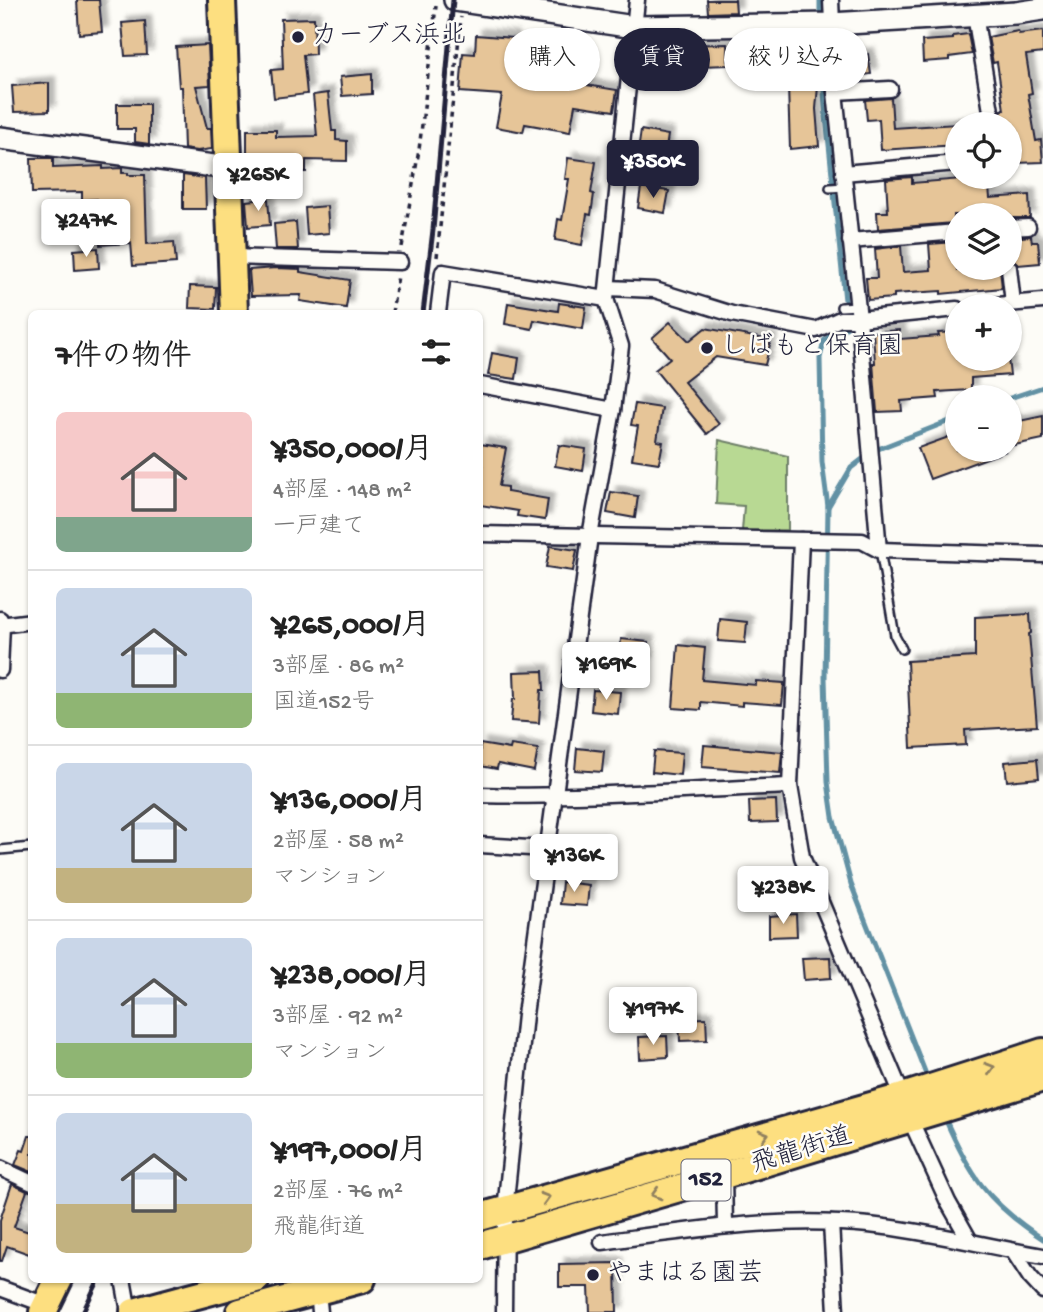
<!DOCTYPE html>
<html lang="ja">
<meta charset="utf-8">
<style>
body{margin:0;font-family:"Gochi Hand","Klee One",sans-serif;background:#f6f6f6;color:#222;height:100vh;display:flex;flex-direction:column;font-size:26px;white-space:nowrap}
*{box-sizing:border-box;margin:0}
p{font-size:23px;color:#767676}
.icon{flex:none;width:38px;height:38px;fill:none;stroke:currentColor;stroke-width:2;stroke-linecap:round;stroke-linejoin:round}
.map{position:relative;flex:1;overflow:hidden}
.side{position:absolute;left:28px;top:310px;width:455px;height:973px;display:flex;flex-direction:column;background:#fff;border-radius:10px;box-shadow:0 2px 5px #0004}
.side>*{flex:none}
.hud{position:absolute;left:504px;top:28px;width:434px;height:63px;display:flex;gap:14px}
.controls{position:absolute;left:945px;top:112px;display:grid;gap:14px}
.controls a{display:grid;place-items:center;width:77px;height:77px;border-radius:50%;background:#fff;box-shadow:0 2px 5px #0004;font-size:35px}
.price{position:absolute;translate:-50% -60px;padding:0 16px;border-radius:7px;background:#fff;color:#222;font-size:23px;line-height:46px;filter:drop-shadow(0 2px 4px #0008)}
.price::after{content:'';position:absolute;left:50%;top:42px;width:21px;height:16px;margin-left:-10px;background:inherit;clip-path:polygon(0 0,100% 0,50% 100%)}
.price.active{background:#22223b;color:#fff}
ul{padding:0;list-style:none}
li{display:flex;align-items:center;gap:21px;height:175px;padding:0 28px}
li+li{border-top:2px solid #e0e0e0}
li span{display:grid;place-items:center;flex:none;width:196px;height:140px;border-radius:10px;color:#555}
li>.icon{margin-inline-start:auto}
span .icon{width:84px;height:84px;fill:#fffc;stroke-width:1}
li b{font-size:30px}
h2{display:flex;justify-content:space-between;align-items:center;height:84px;padding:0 28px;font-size:30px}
.tag{padding:0 24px;border-radius:32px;background:#fff;box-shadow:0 2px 5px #0004;font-size:24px;line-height:63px}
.tag.active{background:#22223b;color:#fff}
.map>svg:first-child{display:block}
</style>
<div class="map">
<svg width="1043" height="1312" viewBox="0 0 1043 1312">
<defs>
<filter id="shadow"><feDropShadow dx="6" dy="-6" stdDeviation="2" flood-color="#0004"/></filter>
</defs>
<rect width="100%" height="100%" fill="#fdfcf7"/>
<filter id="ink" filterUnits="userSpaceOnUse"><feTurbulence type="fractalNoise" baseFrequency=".0143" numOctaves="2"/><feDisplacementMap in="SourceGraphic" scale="14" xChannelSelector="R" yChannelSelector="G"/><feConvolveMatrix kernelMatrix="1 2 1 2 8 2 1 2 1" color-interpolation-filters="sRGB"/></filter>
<g filter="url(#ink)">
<path fill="#b8d993" stroke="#6d7e67" stroke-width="2" d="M719 440 788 456V530L742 531 744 506 716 504Z"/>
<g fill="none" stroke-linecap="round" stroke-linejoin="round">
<g stroke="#6291a4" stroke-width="5">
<path d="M820 0V20"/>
<path d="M820 30 825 106 846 310"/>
<path d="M847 319 848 327 832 334 824 341 820 358 822 462 828 507 825 677 828 782 833 817 851 884 929 1082"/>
<path d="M1010 398 1043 387"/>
<path d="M828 507 851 468 873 451 957 418"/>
<path d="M944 1116C970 1176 987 1202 1043 1239"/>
</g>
</g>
<g fill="#e6c598" stroke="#22223b" stroke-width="2" filter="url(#shadow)">
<path d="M77 0H99L102 32 79 34Z"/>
<path d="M707 0H735L736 12 708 13Z"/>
<path d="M314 18 315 54 303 55 307 94 274 98 271 70 283 69 281 19Z"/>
<path d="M145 21 147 55 125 56 122 23Z"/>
<path d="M1018 31 1019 34 1043 31V53L1026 55 1032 93 1028 94 1036 141 1041 140 1043 162 1016 163 1014 127 1004 124 1001 110H1004L997 62 993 63 988 37Z"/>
<path d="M968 34 972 54 949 57V60L923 62 922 41 953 39V36Z"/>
<path d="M476 35 513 38 511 67 548 70 550 59 577 64 574 83 617 90 614 111 575 105 570 132 525 124 523 132 496 127 502 95 460 92 463 53 475 54Z"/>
<path d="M727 44 728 65 673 67V45Z"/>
<path d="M208 45 210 85 196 86 207 128H211L212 149 197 151 184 149 182 87H179L176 47Z"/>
<path d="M868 54 871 74 844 78 843 58Z"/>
<path d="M372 74V94L342 96 340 77Z"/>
<path d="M49 83V111L14 112 12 86Z"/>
<path d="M788 86H818L816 109 819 146 790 149Z"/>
<path d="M328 93 332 131H336V140L347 141V161L306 160V172H247V130H276V137L317 136 313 95Z"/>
<path d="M891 98 893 128 957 124V145L881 150 879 119 867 120 865 100Z"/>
<path d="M117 104H149V144L135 142V129H117Z"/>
<path d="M641 130 668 135 665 156 638 151Z"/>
<path d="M31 158H53V168L103 166V169L122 168V173H128V175H145L147 244 174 242 176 263 133 266 131 243 100 245 97 199 82 200V192L32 193Z"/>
<path d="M568 158 596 162 591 193 594 194 591 215 587 214 582 245 555 240 558 219 562 220 569 179H565Z"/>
<path d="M183 175 205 178 206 209H183Z"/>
<path d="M912 177V183L988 177 990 198 1029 195 1030 218H1010V215H954V223L878 229 877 212H888L886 179Z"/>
<path d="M641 187 669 191 665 213 638 208Z"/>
<path d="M268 199 270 225 248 227 246 201Z"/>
<path d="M327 206 329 233 307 235 305 208Z"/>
<path d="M296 222 298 249H276L274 224Z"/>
<path d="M1031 236 1032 242H1038L1040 263 1018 265 1013 259 1012 238Z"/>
<path d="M956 242 957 270 1000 268 1002 288 941 294V291L894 294V298L868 300 866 278H877L875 249 901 246 903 272 931 270 929 244Z"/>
<path d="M98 248 99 268 75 270 74 250Z"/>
<path d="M276 268 300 269V272L350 280 346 308 300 301 301 295 251 296 249 270Z"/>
<path d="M190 286 216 287 215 309 189 308Z"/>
<path d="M508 303 558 311 559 303 586 307 583 329 534 320 532 329 505 324Z"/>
<path d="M670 322 689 341 705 328 771 340 765 365 716 357 684 382 719 424 707 434 655 370 670 358 652 338Z"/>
<path d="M899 330 900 339 939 336 938 333 957 332V359H1008L1010 375 971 378V390L937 392 938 398 901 401 902 411 877 412 873 363H875L873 332Z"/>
<path d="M492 353 519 358 516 379 488 375Z"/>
<path d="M635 404 662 408 657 441 663 442 659 463 632 459 638 426 631 425Z"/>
<path d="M1043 416V439L1010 446V423Z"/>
<path d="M957 434V450L1006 451 930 479 918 448Z"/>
<path d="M480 444 506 448 499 486 507 487V492L548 499 545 520 517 516 518 511 480 505 483 466H480Z"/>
<path d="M559 445 586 449 583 471 555 466Z"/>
<path d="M611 492 638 496 635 518 607 513Z"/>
<path d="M550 546 577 550 573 571 546 567Z"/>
<path d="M1030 614 1031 633 1029 634 1037 726 965 730 966 745 911 748 907 661 975 657V617Z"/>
<path d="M720 619 747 622 745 643 718 641Z"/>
<path d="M621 639 648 642 646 663 619 661Z"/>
<path d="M678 645 705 648 702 680 756 685V681L784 683 782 705 742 702V706L701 702V710L673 708Z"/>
<path d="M543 671 544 690H541L539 723 511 721 513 699H515L514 672Z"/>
<path d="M593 690 620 692 618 714 591 711Z"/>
<path d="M480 744 510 749 511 745 538 749 534 771 498 764 497 769 480 766Z"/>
<path d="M704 745 782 752 780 773 702 767Z"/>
<path d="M577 748 604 751 602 772 575 770Z"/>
<path d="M654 751 682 753 680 775 652 772Z"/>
<path d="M1037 759 1039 778 1007 781 1005 762Z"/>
<path d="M776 800 777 822 750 823 749 801Z"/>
<path d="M562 882 589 885 587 906 560 904Z"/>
<path d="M796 914 797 936 769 937V916Z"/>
<path d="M830 957 831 978 804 980 802 958Z"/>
<path d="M706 1018 707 1040 680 1041 679 1019Z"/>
<path d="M667 1036 668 1057 640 1059 639 1037Z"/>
<path d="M29 1136H32V1172L15 1165 21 1150 24 1151Z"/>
<path d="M12 1184 27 1191 14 1227 32 1233V1255L7 1246 2 1261H0V1220Z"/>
<path d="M616 1263 617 1312H590L589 1287H559V1264Z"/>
</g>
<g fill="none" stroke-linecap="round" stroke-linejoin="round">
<defs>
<g id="lane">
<path d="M830 188 844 187"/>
<path d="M841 307 857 306"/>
<path d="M880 550 895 636 902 649"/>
<path d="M0 850 32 847"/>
</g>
<g id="street">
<path d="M831 0 835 92 859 319 879 550"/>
<path d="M975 15 993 123"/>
<path d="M835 92 890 89"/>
<path d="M843 173 957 163"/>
<path d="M1010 228 1028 227"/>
<path d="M850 241 957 232"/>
<path d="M231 257 400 262"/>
<path d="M1009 268 1013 303"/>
<path d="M608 288 655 290 732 314 816 330 840 319H859L957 309"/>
<path d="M984 306 1043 301"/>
<path d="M438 313 443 272 606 299"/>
<path d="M480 385 613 410"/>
<path d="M480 534 862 541 879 550 1043 555"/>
<path d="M801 540 790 786 802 857 903 1097"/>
<path d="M0 619 2 625 0 670"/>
<path d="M0 625 32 621"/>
<path d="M480 795C583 798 686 790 790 786"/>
<path d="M480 845 547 849"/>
<path d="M910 1119 948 1202 970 1241"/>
<path d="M0 1168 32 1183"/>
<path d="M724 1175 725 1225"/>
<path d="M831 1223 836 1312"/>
<path d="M602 1242C690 1230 779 1216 869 1225 928 1231 985 1246 1043 1256"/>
<path d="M1013 1251 1030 1277 1043 1291"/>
<path d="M123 1279 129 1312"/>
<path d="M0 1288 46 1305"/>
<path d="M318 1292 320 1312"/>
<path d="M504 1312 505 1210 525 1015 590 536 613 410 621 346 606 299 637 0"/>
</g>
<g id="secondary">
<path d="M455 0 634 27 831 24 1016 13 1043 9"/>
<path d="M0 138 229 168"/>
</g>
<g id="highway">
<path d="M222 0 234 313"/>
<path d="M480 1217 903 1097 1043 1052"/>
<path d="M480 1246 724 1175 1043 1078"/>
<path d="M43 1312 59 1279"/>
<path d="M134 1312 256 1279"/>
<path d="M240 1312 362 1279"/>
</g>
</defs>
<use href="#lane" stroke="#22223b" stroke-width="12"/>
<use href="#street" stroke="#22223b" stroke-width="19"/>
<use href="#secondary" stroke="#22223b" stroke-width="26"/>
<use href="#highway" stroke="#22223b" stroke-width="32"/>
<g stroke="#22223b" stroke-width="3.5" stroke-dasharray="5 5" stroke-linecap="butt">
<path d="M402 247 419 150 436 6"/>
<path d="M437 257 461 17"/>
<path d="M392 313 398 276"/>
</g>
<use href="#lane" stroke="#fdfcf7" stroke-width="7"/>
<use href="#street" stroke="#fdfcf7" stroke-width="14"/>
<use href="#secondary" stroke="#fdfcf7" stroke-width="21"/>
<use href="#highway" stroke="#fddf80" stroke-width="26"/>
<g stroke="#22223b" stroke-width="5">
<path d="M423 313 433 230 453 0"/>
<path d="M83 1312 99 1279"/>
</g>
</g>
<defs><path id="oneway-chevron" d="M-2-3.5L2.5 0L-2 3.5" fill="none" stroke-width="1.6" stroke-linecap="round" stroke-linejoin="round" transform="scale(1.75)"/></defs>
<g stroke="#90805e">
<use href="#oneway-chevron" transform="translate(990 1068) rotate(-17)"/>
<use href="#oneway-chevron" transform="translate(764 1135) rotate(-15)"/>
<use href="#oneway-chevron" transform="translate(656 1194) rotate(164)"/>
<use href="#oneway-chevron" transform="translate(545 1198) rotate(-16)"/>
</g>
</g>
<g fill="#22223b" stroke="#fdfcf7" stroke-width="2.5">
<circle cx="298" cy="37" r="7"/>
<circle cx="707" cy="348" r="7"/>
<circle cx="593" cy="1275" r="7"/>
</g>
<g text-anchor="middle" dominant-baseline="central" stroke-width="5" stroke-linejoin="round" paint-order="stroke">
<rect fill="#fdfcf7" stroke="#646373" stroke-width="2" x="681.5" y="1159.5" width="49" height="41" rx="5"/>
<g font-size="24" font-weight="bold" fill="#22223b">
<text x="706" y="1180">152</text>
</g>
<g font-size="26" fill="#22223b" stroke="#fdfcf7" text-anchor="start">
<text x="312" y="37">カーブス浜北</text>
<text x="721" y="348">しばもと保育園</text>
<text x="607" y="1275">やまはる園芸</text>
</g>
<g font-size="26" fill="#22223b" stroke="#fdfcf7">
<text transform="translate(802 1152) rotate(-17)">飛龍街道</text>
</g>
</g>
</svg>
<div class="controls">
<a><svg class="icon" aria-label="locate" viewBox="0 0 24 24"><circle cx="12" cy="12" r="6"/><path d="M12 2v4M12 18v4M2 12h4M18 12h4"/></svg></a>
<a><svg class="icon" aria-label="layers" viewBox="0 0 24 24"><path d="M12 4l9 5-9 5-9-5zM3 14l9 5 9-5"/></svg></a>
<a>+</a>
<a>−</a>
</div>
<b class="price active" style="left:653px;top:200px">¥350K</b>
<b class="price" style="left:258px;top:213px">¥265K</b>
<b class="price" style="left:86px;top:259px">¥247K</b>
<b class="price" style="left:606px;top:702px">¥169K</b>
<b class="price" style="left:574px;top:894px">¥136K</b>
<b class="price" style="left:783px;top:926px">¥238K</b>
<b class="price" style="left:653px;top:1047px">¥197K</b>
<div class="hud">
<a class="tag">購入</a>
<a class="tag active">賃貸</a>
<a class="tag">絞り込み</a>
</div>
<section class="side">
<h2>7件の物件<svg class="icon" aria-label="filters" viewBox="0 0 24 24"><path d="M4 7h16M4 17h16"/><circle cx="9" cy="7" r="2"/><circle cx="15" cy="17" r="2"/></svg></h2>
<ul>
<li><span style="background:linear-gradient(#f6c9c9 75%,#7fa58c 0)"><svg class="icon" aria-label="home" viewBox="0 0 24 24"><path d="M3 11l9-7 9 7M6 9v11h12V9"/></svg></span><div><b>¥350,000/月</b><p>4部屋 · 148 m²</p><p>一戸建て</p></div></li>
<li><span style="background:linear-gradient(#c9d6e8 75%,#8fb573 0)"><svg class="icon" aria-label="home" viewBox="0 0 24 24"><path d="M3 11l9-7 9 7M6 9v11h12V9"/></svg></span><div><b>¥265,000/月</b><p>3部屋 · 86 m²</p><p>国道152号</p></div></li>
<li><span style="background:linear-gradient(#c9d6e8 75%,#c2b280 0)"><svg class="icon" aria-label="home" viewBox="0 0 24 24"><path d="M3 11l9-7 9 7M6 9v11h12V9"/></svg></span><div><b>¥136,000/月</b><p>2部屋 · 58 m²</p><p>マンション</p></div></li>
<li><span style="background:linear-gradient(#c9d6e8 75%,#8fb573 0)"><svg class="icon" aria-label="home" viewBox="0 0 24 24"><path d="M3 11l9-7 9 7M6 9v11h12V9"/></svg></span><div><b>¥238,000/月</b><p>3部屋 · 92 m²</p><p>マンション</p></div></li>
<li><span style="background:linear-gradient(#c9d6e8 65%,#c2b280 0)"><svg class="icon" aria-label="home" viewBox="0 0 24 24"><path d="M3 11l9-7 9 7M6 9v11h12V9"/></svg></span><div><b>¥197,000/月</b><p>2部屋 · 76 m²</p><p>飛龍街道</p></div></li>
</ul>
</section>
</div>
